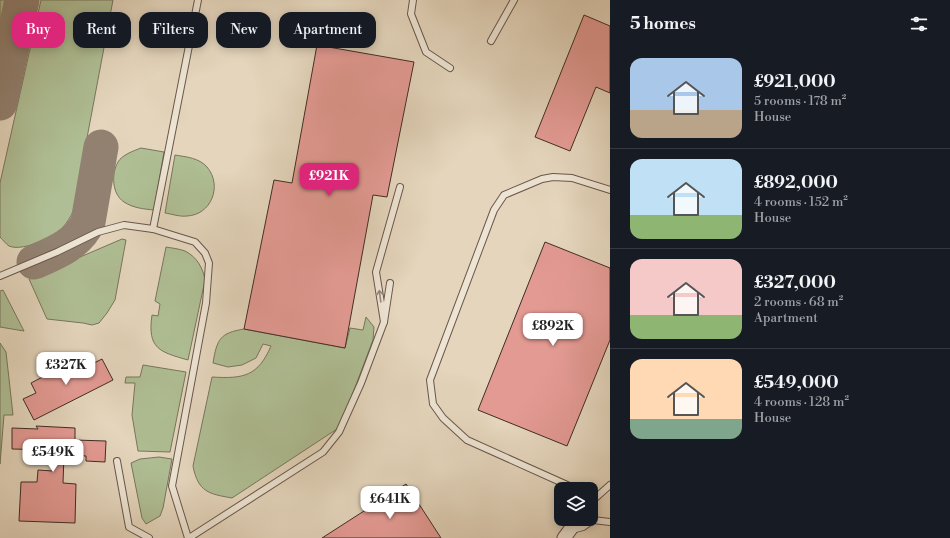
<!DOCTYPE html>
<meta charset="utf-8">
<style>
body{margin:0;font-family:"Libre Bodoni",serif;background:#20242c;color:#f1f3f6;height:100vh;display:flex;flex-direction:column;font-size:15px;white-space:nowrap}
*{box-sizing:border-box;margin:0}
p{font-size:13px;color:#9ea1a6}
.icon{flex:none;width:22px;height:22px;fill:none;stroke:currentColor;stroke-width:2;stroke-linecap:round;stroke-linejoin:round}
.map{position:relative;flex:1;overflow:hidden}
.drawer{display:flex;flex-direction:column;background:#171b24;width:340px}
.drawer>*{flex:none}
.hud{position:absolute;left:12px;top:12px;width:380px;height:36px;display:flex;gap:8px}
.tools{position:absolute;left:554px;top:482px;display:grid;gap:8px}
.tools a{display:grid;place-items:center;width:44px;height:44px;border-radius:8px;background:#171b24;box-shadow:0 2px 10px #0003;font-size:20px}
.price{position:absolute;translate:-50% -34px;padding:0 9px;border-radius:8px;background:#fff;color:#222;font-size:13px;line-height:26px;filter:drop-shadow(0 1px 2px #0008)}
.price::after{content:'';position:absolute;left:50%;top:24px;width:12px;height:9px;margin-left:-6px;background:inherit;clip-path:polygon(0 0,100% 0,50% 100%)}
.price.selected{background:#db2777;color:#fff}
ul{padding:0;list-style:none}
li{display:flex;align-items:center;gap:12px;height:100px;padding:0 20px}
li+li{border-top:1px solid #363941}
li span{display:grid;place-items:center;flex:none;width:112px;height:80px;border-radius:12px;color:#555}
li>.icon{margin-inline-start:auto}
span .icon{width:48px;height:48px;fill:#fffc;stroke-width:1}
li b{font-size:17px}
h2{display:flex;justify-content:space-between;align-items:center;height:48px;padding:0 20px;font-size:17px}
.pill{padding:0 14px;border-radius:12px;background:#171b24;box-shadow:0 2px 10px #0003;font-size:14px;line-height:36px}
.pill.selected{background:#db2777;color:#fff}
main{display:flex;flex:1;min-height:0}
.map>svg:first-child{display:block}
</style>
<main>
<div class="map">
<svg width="610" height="538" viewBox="0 0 610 538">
<rect width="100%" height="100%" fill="#e4d5bc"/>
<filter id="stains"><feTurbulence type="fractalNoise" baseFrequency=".005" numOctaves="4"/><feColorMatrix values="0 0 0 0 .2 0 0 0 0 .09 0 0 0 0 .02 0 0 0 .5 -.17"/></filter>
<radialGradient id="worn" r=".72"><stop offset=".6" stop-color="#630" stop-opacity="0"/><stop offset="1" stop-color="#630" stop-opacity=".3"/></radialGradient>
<g fill="#afbe94" stroke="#78765d">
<path d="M0 0H11L0 57Z"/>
<path d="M41 0H113L73 212C70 217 67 223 63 227 54 237 23 252 9 246 6 244 3 240 0 237V183Z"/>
<path d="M141 148 164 152 154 210C144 209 133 208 124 202 112 194 111 174 118 162 122 155 133 151 141 148Z"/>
<path d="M175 155C187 157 199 158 207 167 223 186 211 215 187 216 180 217 172 214 165 213Z"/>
<path d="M122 239 126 240 115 300 107 313 99 323 92 325 83 323 47 319 29 279Z"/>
<path d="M166 247C172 248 180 249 185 251 197 257 203 268 205 280L188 360C160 352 147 349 152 315L158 316 160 304 155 301Z"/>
<path d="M3 290 24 331 0 327V291Z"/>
<path d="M366 317 374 327 373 340 340 427 232 498C209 494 198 492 193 466L212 377C244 379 258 376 271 346L263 344 256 358 242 365 228 367 213 363C217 339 220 333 244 329L345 348 350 328 363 330Z"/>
<path d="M0 343 6 352 13 415H4L0 464Z"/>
<path d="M143 365 186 372 170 452 138 451 132 415 135 383H125L126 377H140Z"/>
<path d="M159 457 172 459 163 508 160 516 146 524 142 518 131 463 140 459Z"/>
</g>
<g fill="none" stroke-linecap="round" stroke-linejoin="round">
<g stroke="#928171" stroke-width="35">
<path d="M0 103 22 0"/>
<path d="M34 262C55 253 78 244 88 222L101 147"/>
</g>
</g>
<g fill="#e39a93" stroke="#412d26">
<path d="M584 15 610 26V93L596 87 570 151 535 137Z"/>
<path d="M317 45 414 62 387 197 373 195 345 348 244 329 274 180 292 183Z"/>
<path d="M545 242 610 268V340L567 446 478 410Z"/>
<path d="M85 355 90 365 102 359 113 380 34 420 23 399 36 393 31 383Z"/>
<path d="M36 426 75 428V440L106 441 105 462 86 461V456L64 455 63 483 76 484 75 523 19 521 21 482H37L38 470 53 471 54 450 12 449V428L38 429Z"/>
<path d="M406 484 441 538H322Z"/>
</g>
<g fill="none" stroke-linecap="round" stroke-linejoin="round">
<defs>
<g id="service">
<path d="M413 0 411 14 426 52 450 68"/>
<path d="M491 41 514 0"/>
<path d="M153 229 198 0"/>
<path d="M0 276 57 252 98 232 124 225 153 229 195 242 205 253 209 263 206 303 172 486 188 538"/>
<path d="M390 283 384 322 376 272 400 187"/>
<path d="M117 461 129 527 149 538"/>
<path d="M576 489 467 440 443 418 433 404 430 380 494 210 504 195 542 179 553 177 572 178 610 190"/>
<path d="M591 502 610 485"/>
<path d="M572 530 583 527 593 520 610 522"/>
<path d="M189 538 323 452 339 432 361 383 384 322"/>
</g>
<path id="minor" d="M564 538 578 519"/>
</defs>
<use href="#service" stroke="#6a574c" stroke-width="8"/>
<use href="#minor" stroke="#6a574c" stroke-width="15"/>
<use href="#service" stroke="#ede4d3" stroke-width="6"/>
<use href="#minor" stroke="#ede4d3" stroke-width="13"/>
</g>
<defs><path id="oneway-shaft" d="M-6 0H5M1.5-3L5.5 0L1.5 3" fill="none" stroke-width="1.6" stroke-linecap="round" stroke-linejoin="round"/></defs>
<use stroke="#97887c" href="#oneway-shaft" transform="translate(380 296) rotate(-98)"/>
<rect width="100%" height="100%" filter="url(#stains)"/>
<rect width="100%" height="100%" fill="url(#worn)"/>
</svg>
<div class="tools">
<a><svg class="icon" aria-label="layers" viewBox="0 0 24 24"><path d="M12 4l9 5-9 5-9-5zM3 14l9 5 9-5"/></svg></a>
</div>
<b class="price selected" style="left:329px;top:197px">£921K</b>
<b class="price" style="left:553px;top:347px">£892K</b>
<b class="price" style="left:66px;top:386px">£327K</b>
<b class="price" style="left:53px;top:473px">£549K</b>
<b class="price" style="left:390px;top:520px">£641K</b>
<div class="hud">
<a class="pill selected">Buy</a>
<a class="pill">Rent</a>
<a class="pill">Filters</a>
<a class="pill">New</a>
<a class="pill">Apartment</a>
</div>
</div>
<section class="drawer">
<h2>5 homes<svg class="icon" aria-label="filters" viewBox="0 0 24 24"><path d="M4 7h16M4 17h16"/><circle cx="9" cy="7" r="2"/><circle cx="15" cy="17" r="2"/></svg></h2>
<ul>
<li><span style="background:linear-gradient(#a9c7e8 65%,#b9a48a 0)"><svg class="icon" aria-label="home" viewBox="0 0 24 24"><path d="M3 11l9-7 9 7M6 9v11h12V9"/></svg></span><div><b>£921,000</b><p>5 rooms · 178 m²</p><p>House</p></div></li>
<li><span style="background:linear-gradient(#bfe0f5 70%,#8fb573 0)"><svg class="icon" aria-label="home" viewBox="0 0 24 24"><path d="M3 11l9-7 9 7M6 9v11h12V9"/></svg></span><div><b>£892,000</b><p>4 rooms · 152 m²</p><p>House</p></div></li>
<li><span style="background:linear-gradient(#f6c9c9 70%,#8fb573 0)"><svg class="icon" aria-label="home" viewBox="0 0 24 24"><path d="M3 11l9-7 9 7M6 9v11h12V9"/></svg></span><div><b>£327,000</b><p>2 rooms · 68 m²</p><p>Apartment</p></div></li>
<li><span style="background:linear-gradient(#ffd9b3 75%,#7fa58c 0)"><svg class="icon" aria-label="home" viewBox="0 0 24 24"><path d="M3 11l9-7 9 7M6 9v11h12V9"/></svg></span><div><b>£549,000</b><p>4 rooms · 128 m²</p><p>House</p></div></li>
</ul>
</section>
</main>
